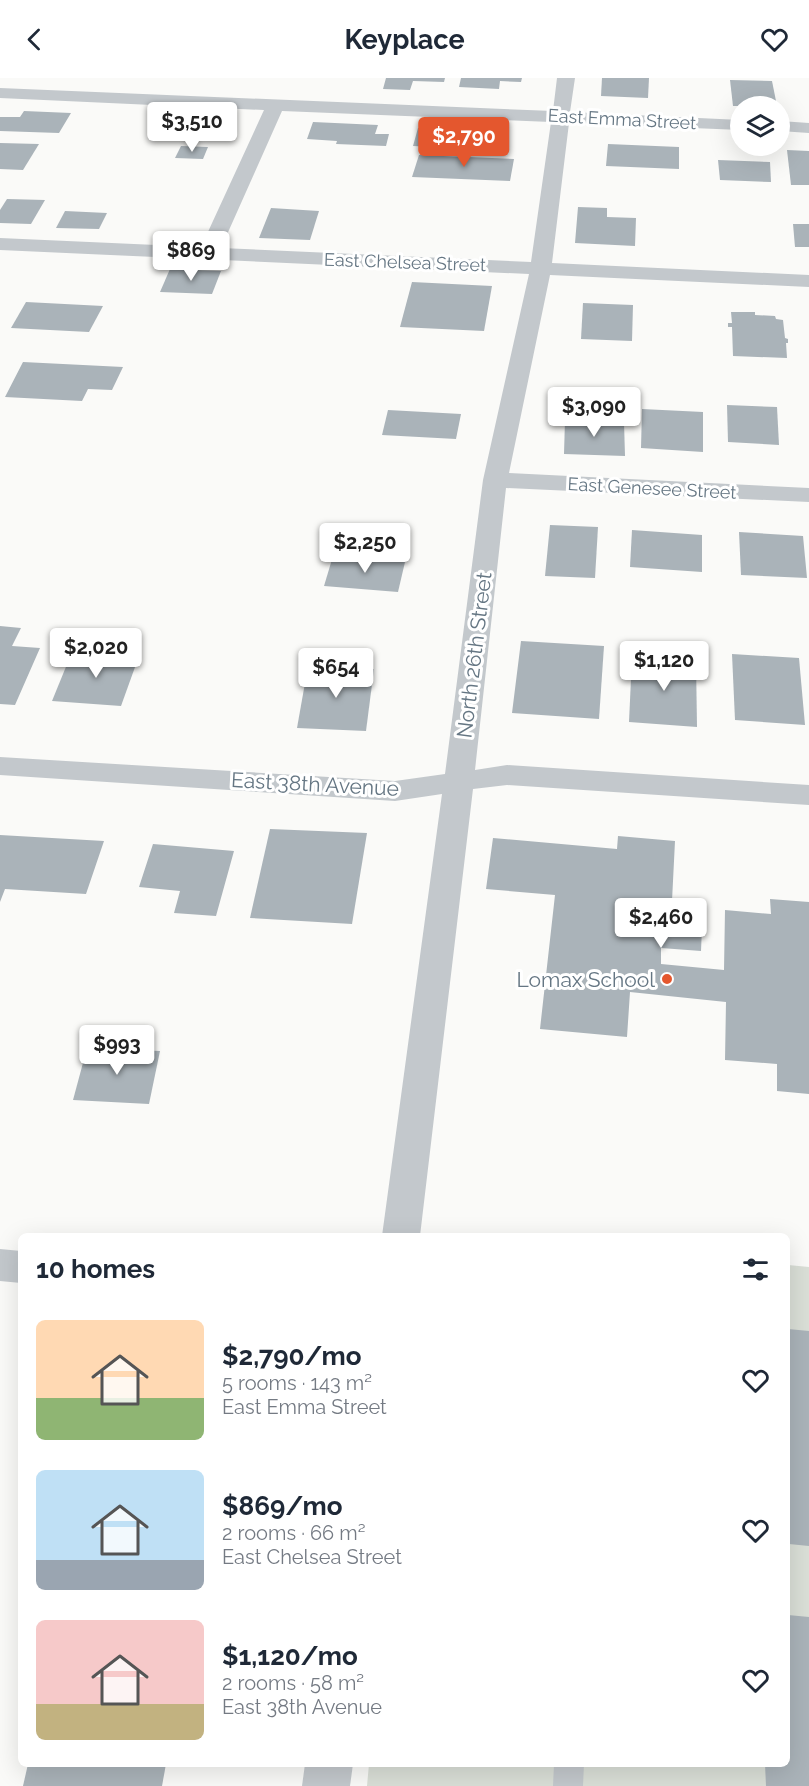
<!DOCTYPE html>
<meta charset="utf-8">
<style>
body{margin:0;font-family:Raleway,sans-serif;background:#f2f2f3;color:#1f2937;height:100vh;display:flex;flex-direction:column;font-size:22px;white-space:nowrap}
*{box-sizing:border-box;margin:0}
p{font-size:20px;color:#747a83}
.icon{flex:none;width:33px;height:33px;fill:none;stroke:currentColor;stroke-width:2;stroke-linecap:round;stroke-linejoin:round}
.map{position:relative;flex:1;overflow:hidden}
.panel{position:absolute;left:18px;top:1155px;width:772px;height:534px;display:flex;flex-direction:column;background:#fff;border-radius:9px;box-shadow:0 6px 24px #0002}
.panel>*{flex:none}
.tools{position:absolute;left:730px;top:18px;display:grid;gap:12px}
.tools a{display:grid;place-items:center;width:60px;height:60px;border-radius:50%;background:#fff;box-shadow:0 6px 24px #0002;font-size:30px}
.price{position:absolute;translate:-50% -51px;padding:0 14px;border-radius:6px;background:#fff;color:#222;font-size:20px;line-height:39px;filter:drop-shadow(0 2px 3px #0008)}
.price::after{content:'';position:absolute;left:50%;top:36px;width:18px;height:14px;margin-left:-9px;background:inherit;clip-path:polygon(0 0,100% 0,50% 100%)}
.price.active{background:#e4572e;color:#fff}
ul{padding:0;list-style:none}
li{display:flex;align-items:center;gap:18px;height:150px;padding:0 18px}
li span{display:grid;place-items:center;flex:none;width:168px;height:120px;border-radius:9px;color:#555}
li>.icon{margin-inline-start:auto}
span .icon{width:72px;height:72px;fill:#fffc;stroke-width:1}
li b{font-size:26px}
h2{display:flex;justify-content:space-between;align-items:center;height:72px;padding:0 18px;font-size:26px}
header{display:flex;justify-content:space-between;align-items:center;height:78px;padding:0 18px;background:#fff;font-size:27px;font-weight:700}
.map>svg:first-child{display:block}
</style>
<header><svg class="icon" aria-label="back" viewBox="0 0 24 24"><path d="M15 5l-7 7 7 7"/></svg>Keyplace<svg class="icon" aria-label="heart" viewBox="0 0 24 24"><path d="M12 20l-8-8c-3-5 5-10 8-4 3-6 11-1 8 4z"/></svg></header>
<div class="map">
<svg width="809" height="1708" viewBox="0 0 809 1708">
<rect width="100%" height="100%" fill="#fafaf8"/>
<path fill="#dadfd7" d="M788 1187 809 1189V1708H367L369 1686H788Z"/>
<g fill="#aab3b9">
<path d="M386 0H445L444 4 413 3 410 12 383 11Z"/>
<path d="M461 0H522L521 4 500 3 499 11 459 9Z"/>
<path d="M602 0H649L648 20 601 18Z"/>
<path d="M730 2 772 3 777 28H733Z"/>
<path d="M24 33 71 35 59 55 0 53V39H20Z"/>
<path d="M162 38 235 41 225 63 151 60Z"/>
<path d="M313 44 378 47 375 56H389L386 68 336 66 337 63 307 61Z"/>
<path d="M418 50 509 53 507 62H499L498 72 413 68Z"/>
<path d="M0 65 39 66 23 92 0 91Z"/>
<path d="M608 66 679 69V91L606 88Z"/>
<path d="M181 68 208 69 203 81 175 80Z"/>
<path d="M787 72 809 73V107H791Z"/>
<path d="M419 77 514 81 510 103 412 99Z"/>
<path d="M718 82 770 84 771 104 720 102Z"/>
<path d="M7 121 45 122 31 146 0 145V132Z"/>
<path d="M578 129 607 130V139L636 140 635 168 575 165Z"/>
<path d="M271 130 319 133 310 162 259 160Z"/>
<path d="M65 133 107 135 99 151 56 150Z"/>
<path d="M793 146H809V169H795Z"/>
<path d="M170 191 221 193 212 216 160 214Z"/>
<path d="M412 204 492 208 484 253 400 249Z"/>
<path d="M26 224 103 228 89 254 11 250Z"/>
<path d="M583 225 633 227 632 263 581 261Z"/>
<path d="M731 234H755V237L775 238 776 241 783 242 785 260 788 261V265H786L787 280 733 278 732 249H728V245H732Z"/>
<path d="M23 284 123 289 112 312 88 311 82 323 5 319Z"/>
<path d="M727 327 777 329 779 367 728 364Z"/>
<path d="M642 331 703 334V374L641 370Z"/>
<path d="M388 332 461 336 456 361 382 357Z"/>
<path d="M565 342 624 344 625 378 564 376Z"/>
<path d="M550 447 598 449 595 500 545 498Z"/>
<path d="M632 452 702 457V494L630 489Z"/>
<path d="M739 454 803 458 807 500 741 497Z"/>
<path d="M333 478 405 484 398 514 324 508Z"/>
<path d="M0 548 21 550 12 568 40 570 15 627 0 626Z"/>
<path d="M521 563 604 568 599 641 512 635Z"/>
<path d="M72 574 139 578 121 628 52 623Z"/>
<path d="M732 576 799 580 805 647 735 642Z"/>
<path d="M632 579 696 583 697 649 629 644Z"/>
<path d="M308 588 374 591 366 653 297 650Z"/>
<path d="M270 751 367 755 352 846 250 840Z"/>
<path d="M0 757 104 763 86 816 5 811 0 824Z"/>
<path d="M618 758 675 763 672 823 703 826 701 873 661 870V886L724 892 725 832 771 836 770 821 809 824V1016L777 1013V986L725 982 726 924 630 914 627 959 540 951 555 817 486 811 493 760 617 771Z"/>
<path d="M153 766 234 773 216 838 174 835 180 813 139 809Z"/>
<path d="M87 970 160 973 149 1026 73 1022Z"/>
<path d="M788 1251 809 1253V1468L789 1466Z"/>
<path d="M788 1537 809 1539V1708H766L765 1686H788Z"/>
<path d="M28 1686H166L162 1708H23Z"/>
</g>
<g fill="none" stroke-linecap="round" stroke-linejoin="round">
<path fill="#c3c8cc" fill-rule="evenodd" d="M554 1686H584L583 1708H553Z"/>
<g fill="#c3c8cc" fill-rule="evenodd">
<path d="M557 0H575L570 34 741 42V52L569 45 552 185 809 197V209L550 197 509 395 809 410V424L506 410 475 692 507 687 809 707V727L507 707 473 711 420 1158H382L442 716 395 723 0 697V679L395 703 445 696 483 402 529 196 0 172V160L201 169 264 32 0 20V10L553 33ZM282 33 551 44 531 184 221 170Z"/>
<path d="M780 43 809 45V55L780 53Z"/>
<path d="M0 1171 21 1173V1205L0 1203Z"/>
<path d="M305 1686H353L350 1708H302Z"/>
</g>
</g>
<circle fill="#e4572e" stroke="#fff" stroke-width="2" cx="667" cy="901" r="6"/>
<g text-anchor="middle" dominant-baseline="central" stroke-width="6" stroke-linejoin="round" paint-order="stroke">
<g font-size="18" fill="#657683" stroke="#fff">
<text transform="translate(622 41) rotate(3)">East Emma Street</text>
<text transform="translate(405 184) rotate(2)">East Chelsea Street</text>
<text transform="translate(652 410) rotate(3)">East Genesee Street</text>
</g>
<g font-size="21" fill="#657683" stroke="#fff">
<text transform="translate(474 577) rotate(-83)">North 26th Street</text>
<text transform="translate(315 706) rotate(3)">East 38th Avenue</text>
</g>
<g font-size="21" fill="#657683" stroke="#fff" text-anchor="end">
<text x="655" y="901">Lomax School</text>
</g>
</g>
</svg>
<div class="tools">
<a><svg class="icon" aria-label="layers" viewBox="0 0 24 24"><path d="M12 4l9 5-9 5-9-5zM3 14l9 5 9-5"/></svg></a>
</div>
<b class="price" style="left:192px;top:75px">$3,510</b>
<b class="price active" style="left:464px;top:90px">$2,790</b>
<b class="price" style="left:191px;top:204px">$869</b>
<b class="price" style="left:594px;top:360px">$3,090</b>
<b class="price" style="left:365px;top:496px">$2,250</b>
<b class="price" style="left:96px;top:601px">$2,020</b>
<b class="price" style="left:664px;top:614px">$1,120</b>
<b class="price" style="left:336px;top:621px">$654</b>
<b class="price" style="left:661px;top:871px">$2,460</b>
<b class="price" style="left:117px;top:998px">$993</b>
<section class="panel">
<h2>10 homes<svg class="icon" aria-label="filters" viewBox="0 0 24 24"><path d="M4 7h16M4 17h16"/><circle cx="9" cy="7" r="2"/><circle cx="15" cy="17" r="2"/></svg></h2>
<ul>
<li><span style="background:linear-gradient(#ffd9b3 65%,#8fb573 0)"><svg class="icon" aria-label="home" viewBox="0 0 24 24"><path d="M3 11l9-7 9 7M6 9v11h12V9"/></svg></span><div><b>$2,790/mo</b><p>5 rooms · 143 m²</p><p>East Emma Street</p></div><svg class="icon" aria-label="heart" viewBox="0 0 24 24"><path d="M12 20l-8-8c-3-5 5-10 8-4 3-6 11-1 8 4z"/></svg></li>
<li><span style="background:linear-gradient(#bfe0f5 75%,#9aa5b1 0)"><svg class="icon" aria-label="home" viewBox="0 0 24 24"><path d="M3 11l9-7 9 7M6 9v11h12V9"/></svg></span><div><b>$869/mo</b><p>2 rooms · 66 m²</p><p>East Chelsea Street</p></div><svg class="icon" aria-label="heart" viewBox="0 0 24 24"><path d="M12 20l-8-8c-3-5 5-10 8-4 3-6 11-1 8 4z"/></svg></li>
<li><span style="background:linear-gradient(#f6c9c9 70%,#c2b280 0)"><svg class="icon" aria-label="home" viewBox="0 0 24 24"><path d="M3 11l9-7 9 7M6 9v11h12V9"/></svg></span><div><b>$1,120/mo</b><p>2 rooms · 58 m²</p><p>East 38th Avenue</p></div><svg class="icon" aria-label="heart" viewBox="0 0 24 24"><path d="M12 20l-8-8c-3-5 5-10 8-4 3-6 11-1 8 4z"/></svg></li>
</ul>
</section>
</div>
